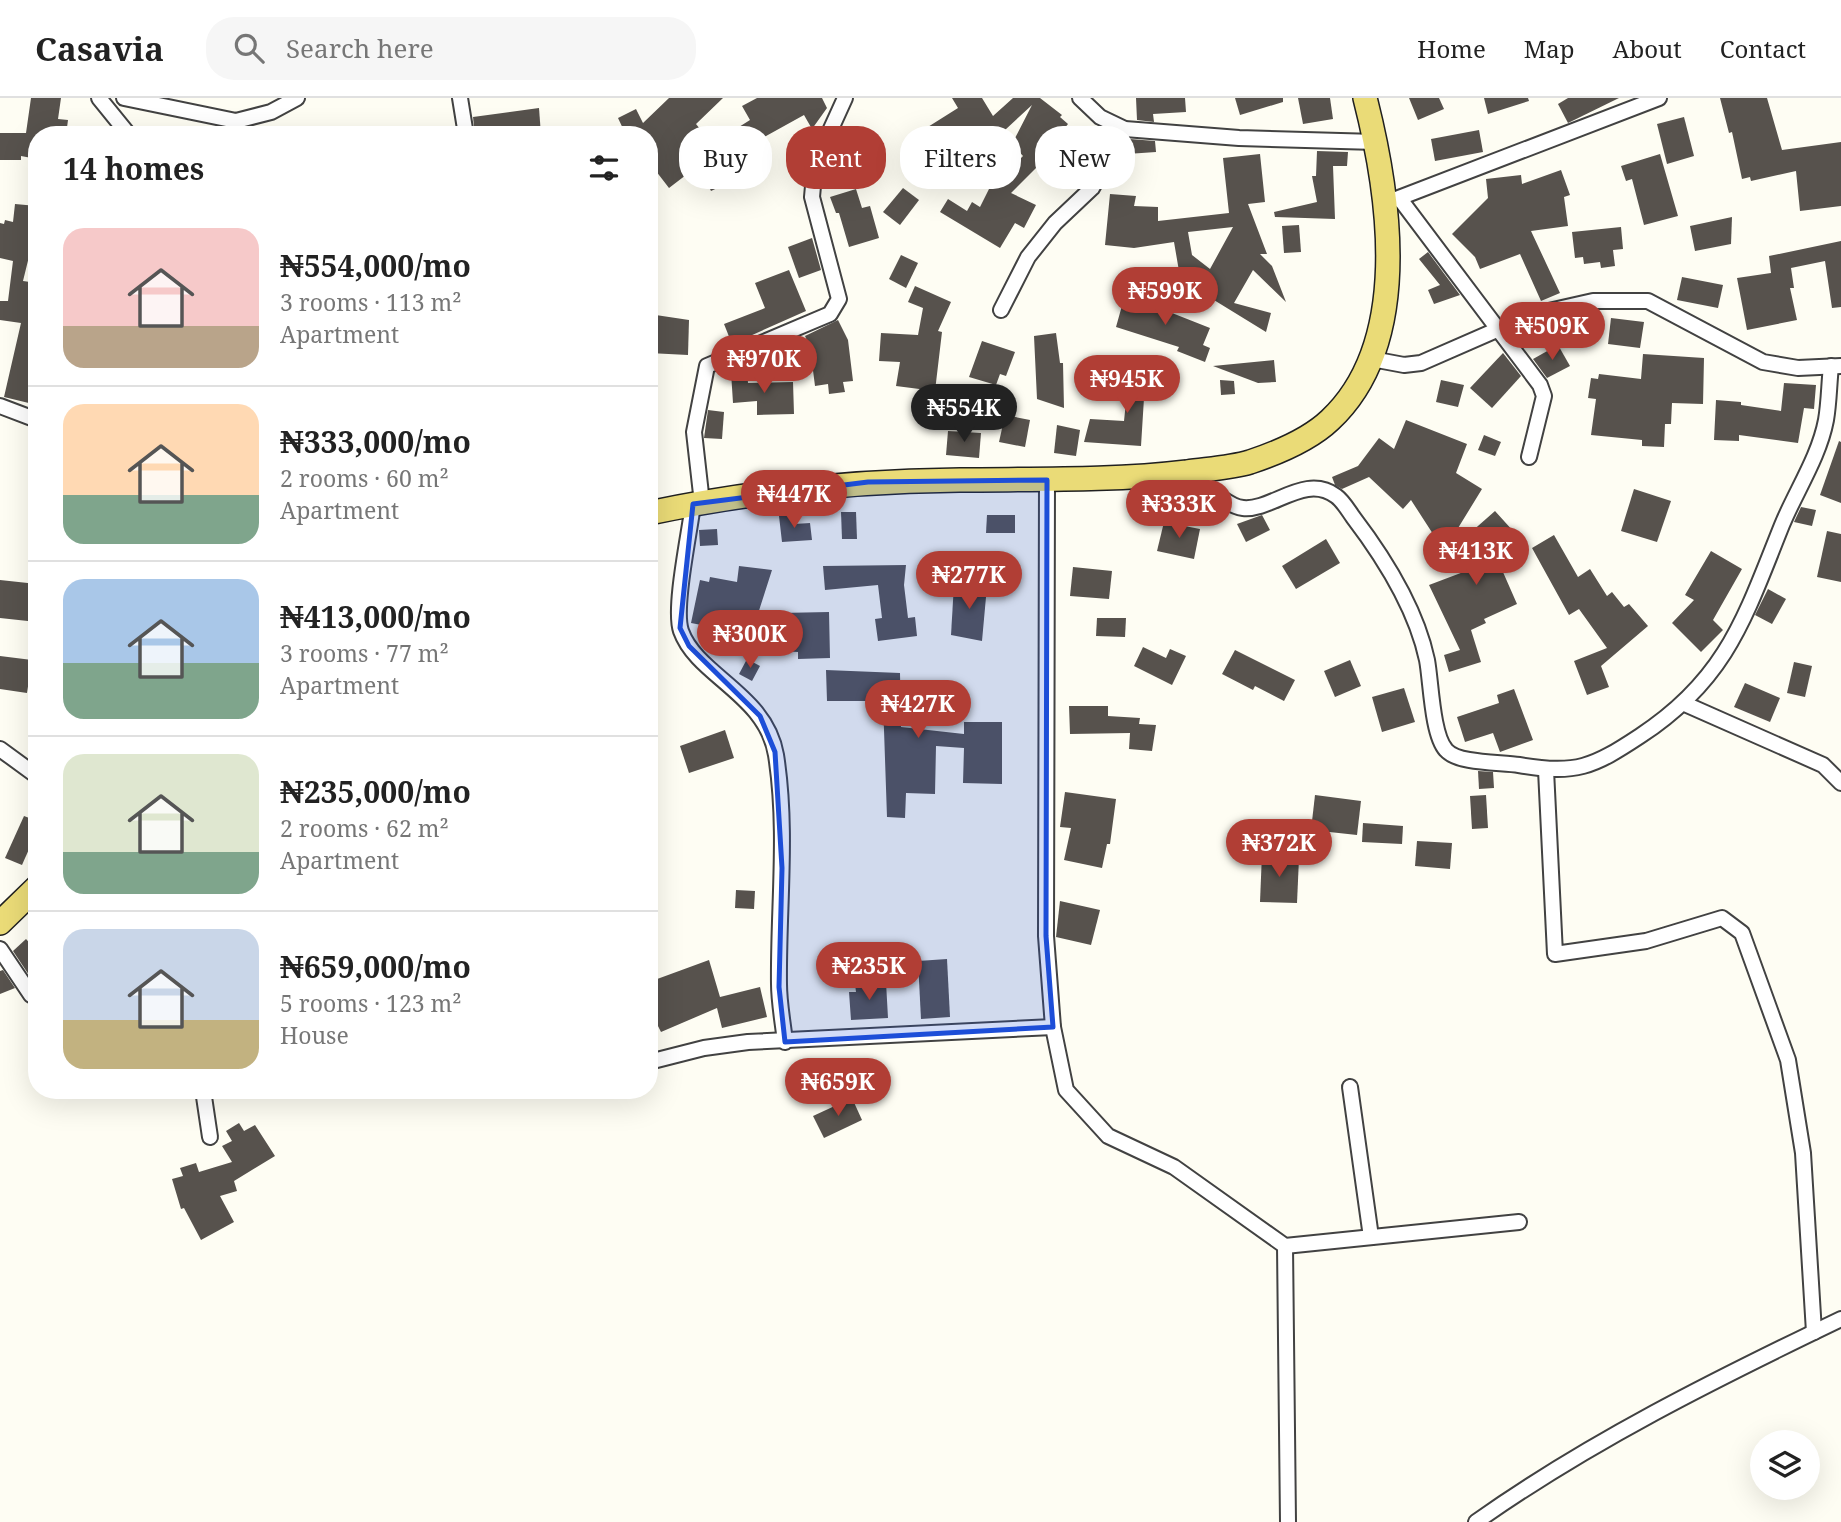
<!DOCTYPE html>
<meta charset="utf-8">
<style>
body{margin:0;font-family:"Noto Serif",serif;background:#f6f6f6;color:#222;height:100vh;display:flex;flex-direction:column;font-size:26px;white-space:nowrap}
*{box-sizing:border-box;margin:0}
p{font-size:23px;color:#767676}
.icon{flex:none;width:38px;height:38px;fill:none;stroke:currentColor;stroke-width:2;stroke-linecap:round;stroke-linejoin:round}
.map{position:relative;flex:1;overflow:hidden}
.sheet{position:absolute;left:28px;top:28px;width:630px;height:973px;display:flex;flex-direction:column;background:#fff;border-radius:28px;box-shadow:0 7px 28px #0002}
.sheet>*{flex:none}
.guide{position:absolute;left:679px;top:28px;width:665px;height:63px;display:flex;gap:14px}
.fabs{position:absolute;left:1750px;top:1332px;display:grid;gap:14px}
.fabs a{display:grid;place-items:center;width:70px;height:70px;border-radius:50%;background:#fff;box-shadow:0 7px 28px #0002;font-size:35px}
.price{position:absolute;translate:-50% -60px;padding:0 16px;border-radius:24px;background:#b13e35;color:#fff;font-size:23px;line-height:46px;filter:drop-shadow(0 2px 4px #0008)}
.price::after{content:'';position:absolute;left:50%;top:42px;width:21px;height:16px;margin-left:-10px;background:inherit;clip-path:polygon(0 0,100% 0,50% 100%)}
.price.selected{background:#222;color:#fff}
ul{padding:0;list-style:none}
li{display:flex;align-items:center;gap:21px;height:175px;padding:0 35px}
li+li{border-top:2px solid #e0e0e0}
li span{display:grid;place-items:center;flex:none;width:196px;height:140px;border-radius:21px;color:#555}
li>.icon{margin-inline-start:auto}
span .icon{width:84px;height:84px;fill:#fffc;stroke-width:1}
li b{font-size:30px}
h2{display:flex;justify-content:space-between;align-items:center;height:84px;padding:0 35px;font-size:30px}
.pill{padding:0 24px;border-radius:28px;background:#fff;box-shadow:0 7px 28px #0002;font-size:24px;line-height:63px}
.pill.selected{background:#b13e35;color:#fff}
header{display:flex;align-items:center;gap:42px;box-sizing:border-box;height:98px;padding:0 35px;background:#fff;border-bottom:2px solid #e0e0e0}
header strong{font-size:33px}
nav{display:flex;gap:38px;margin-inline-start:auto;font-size:24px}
.search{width:490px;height:63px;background:#f6f6f6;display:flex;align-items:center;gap:18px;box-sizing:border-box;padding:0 24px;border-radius:28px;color:#767676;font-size:26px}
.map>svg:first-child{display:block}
</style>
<header>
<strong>Casavia</strong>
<div class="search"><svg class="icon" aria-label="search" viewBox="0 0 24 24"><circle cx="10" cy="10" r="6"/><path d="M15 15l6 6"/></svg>Search here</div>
<nav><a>Home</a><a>Map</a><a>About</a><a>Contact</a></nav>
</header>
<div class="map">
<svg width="1841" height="1424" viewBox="0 0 1841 1424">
<rect width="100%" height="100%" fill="#fefdf3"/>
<g fill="#57524d" fill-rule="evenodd">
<path d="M31 0H61L58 21 68 22 66 37H37V61L21 58V62H0V35H26Z"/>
<path d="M669 0H723L696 26 712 46 750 22 742 8 757 0H822L827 10 812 31 804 17 755 44 757 48 724 69 730 84 711 93 699 67 669 90 649 64V37H626L618 20 636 11 643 25Z"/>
<path d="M952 0H982L993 18 1013 0H1040L1062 17 1060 19 1068 26 1052 46 1082 62 1067 82 1039 67 1011 95 1036 107 1024 130 1015 125 1000 150 940 114 948 101 967 113 972 104 980 109 992 85 995 86 1023 58 1012 46 1032 7 979 56 951 74 943 61 923 74 904 44 958 10Z"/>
<path d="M1136 0H1185L1186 14 1153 16 1154 24 1137 22Z"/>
<path d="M1235 0H1283V4L1240 17Z"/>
<path d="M1298 0H1330L1333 21 1303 26Z"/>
<path d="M1409 0H1439L1444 11 1418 22Z"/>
<path d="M1484 0H1528L1529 3 1488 16Z"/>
<path d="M1568 0H1619L1568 25 1558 6Z"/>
<path d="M1720 0H1767L1782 52 1841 44V108L1800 113 1796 73 1751 83 1750 79 1742 81 1732 34 1729 35Z"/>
<path d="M539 10 541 37H475L473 19Z"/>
<path d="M1684 19 1694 58 1667 66 1657 26Z"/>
<path d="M1479 32 1483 54 1435 63 1431 41Z"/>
<path d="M1130 41 1155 43 1156 54 1127 56Z"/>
<path d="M1317 53 1348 54 1347 68H1333L1335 121 1275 119 1274 114 1317 104 1312 78H1316Z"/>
<path d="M1260 56 1265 104 1248 106 1267 156H1260L1272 168 1286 204 1253 172 1234 205 1271 215 1266 234 1183 183 1186 179 1179 173 1174 144 1134 150 1105 147 1110 96 1136 98 1134 108 1158 109V123L1229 115 1223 60ZM1233 129 1210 171 1192 157 1188 134Z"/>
<path d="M1660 56 1678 118 1644 127 1632 81 1626 83 1621 68Z"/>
<path d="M1561 72 1570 97 1564 99 1568 128 1531 133 1560 195 1541 203 1520 156 1480 171 1475 159 1452 136 1488 100 1486 81 1521 77 1522 86Z"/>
<path d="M903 90 919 102 900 127 883 114Z"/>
<path d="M856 91 862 110 870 108 879 140 849 149 839 115H836L830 99Z"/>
<path d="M15 106 37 108V126L23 183 37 185V307L4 299 21 225 0 222V203H8L13 163 0 160V125L4 126 5 122 13 124Z"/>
<path d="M1732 119 1731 146 1695 153 1690 128Z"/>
<path d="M1299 127 1301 154 1284 155 1282 128Z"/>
<path d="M1621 129 1623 151 1613 152 1615 168 1601 170 1600 164 1584 166 1583 159 1575 160 1572 134Z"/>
<path d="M812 140 821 172 799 180 788 149Z"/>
<path d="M1841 143V209L1832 210 1825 163 1791 170 1794 190H1790L1797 222 1747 232 1737 180 1771 175 1769 158Z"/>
<path d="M1428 154 1460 197 1434 206 1428 192 1440 187 1419 161Z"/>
<path d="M901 157 918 165 906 190 889 181Z"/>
<path d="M789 172 806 213 732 246 724 226 765 210 755 185Z"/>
<path d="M1682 179 1723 187 1718 210 1677 202Z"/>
<path d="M915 188 951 204 938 233 942 234 935 293 896 288 900 264 879 263 881 235 918 237 923 210 908 204Z"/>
<path d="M1146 200 1174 208 1172 215 1210 230 1203 247 1210 250 1205 264 1177 253 1179 249 1116 229 1123 204 1128 206 1130 201 1144 206Z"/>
<path d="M649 216 689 222 688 257 649 255Z"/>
<path d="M1611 220 1644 224 1640 250 1608 246Z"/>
<path d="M838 222 848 242 853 283 843 284 845 294 829 296 828 286 815 288 810 249 805 238Z"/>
<path d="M1056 235 1060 265H1063L1064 310 1037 301 1034 238Z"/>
<path d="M982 243 1015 254 1006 278 1000 276 996 287 969 279Z"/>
<path d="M1558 247 1570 268 1547 280 1533 261Z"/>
<path d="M1503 255 1521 278 1492 310 1470 290Z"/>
<path d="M1643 256 1704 260 1703 306 1672 305 1671 326H1665L1664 349 1642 348V342L1591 337 1596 301 1588 300 1591 280 1598 281 1599 276 1641 281Z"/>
<path d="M1274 262 1276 284 1258 285 1213 268Z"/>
<path d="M747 272 748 285 793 284 794 316 757 317V303L733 305 731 274Z"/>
<path d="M1129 275 1160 278 1158 301 1144 300 1141 348 1084 344 1090 321 1124 323Z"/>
<path d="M1220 282 1234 283 1235 296 1221 297Z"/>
<path d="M1441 282 1464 287 1458 309 1436 304Z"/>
<path d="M1784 285 1816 287 1814 311 1804 310 1798 345 1739 337V343L1714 342 1716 302 1741 304V307L1781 313Z"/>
<path d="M708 312 724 314 722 341 704 340Z"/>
<path d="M1005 317 1030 322 1025 349 999 344Z"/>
<path d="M1406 322 1467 346 1456 375 1482 391 1444 453 1411 402 1403 411 1369 379 1342 391 1335 387 1332 379 1358 368 1379 340 1394 351Z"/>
<path d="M1057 327 1080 332 1076 358 1054 355Z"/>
<path d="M948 333 981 335 979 360 946 357Z"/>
<path d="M1484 337 1501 344 1495 358 1478 352Z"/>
<path d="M1839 343 1841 344V405L1820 397Z"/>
<path d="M1634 391 1671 403 1657 444 1621 433Z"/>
<path d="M1801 409 1816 412 1812 428 1794 424Z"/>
<path d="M1495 413 1523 444 1499 465 1517 506 1484 521 1486 525 1471 532 1481 564 1449 574 1444 557 1460 552 1429 487 1466 473 1453 450Z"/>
<path d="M841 414H856L857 441H842Z"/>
<path d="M793 416 794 426 810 425 812 442 782 444 779 418Z"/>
<path d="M987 417H1015V435H986Z"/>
<path d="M1262 417 1270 432 1246 444 1237 426Z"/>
<path d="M1164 424 1200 431 1194 461 1157 453Z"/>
<path d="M717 431 718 447 700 448 699 432Z"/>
<path d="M1827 433 1841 436V484L1817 479Z"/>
<path d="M1554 437 1578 479 1590 471 1607 498 1612 494 1624 509 1629 506 1648 528 1601 568 1609 589 1587 597 1574 563 1607 550 1579 511 1569 517 1532 450Z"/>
<path d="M1326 441 1340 465 1296 491 1282 468Z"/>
<path d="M1711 453 1742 471 1713 522 1723 532 1701 554 1672 525 1694 502 1685 497Z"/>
<path d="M906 467 904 487 908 520 915 519 917 538 878 543 875 521 882 520 878 487 825 492 823 468Z"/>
<path d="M739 468 772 472 746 553 728 547 733 533 691 525 700 482 709 484 710 479 737 484Z"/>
<path d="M1073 469 1112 473 1109 501 1070 498Z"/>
<path d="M0 482 37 486V524L0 520Z"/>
<path d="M954 486 987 488 982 543 951 537Z"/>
<path d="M1768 491 1786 501 1772 526 1755 517Z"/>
<path d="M829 514 830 560 798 561V554L780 553V515Z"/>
<path d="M1097 520H1126L1125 539 1096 538Z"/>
<path d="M1143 549 1166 560 1170 551 1186 558 1172 587 1134 568Z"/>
<path d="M1235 552 1295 582 1284 603 1255 588 1253 592 1222 576Z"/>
<path d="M0 558 32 562 27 595 0 591Z"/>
<path d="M747 561 760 568 752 583 739 576Z"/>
<path d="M1350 562 1361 588 1335 599 1324 573Z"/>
<path d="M1794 564 1812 568 1805 599 1787 595Z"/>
<path d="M826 572 900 575 901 629 964 636V624H1002V686L963 685 964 650 936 648 935 696 906 695 905 720 887 719 883 603H827Z"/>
<path d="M1745 585 1780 600 1770 624 1734 609Z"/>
<path d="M1404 590 1415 624 1382 634 1372 599Z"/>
<path d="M1514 591 1533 642 1500 654 1493 635 1465 644 1457 619 1499 605 1497 597Z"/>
<path d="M1069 608H1108V618L1140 620 1139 626 1156 627 1152 653 1129 651 1130 635 1070 636Z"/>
<path d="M725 632 734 660 689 675 680 648Z"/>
<path d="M1478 673 1493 674 1494 690 1479 691Z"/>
<path d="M1065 694 1116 701 1110 746H1107L1102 770 1064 762 1071 730 1060 729Z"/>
<path d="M1315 697 1361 703 1357 737 1311 732Z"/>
<path d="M1486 697 1488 730 1472 731 1470 698Z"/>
<path d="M24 718 37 723V733L22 767 5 760Z"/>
<path d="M1363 725 1403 728 1402 746 1362 744Z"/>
<path d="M1417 743 1452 745 1450 771 1415 768Z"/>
<path d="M1262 755 1299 760 1297 805 1260 804Z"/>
<path d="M736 792 755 793 754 811 735 810Z"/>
<path d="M1060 803 1100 812 1091 847 1056 839Z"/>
<path d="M26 841 37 853V881L33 883 13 853Z"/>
<path d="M947 861 950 919 921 921 918 863Z"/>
<path d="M709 862 720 899 760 889 767 919 722 930 717 910 661 934 656 924 649 927V884Z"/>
<path d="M3 872 15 890 0 896V873Z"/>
<path d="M886 884 888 920 851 922 849 894H856L855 886Z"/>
<path d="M852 1000 862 1022 824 1040 813 1018Z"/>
<path d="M239 1025 244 1033 255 1027 275 1058 234 1083 237 1093 220 1098 234 1124 201 1142 184 1110 181 1111 172 1081 183 1078 180 1070 196 1065 199 1074 232 1064 222 1048 232 1043 226 1033Z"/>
</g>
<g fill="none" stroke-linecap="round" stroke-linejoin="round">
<defs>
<g id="minor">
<path d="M99 0 129 37"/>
<path d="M124 0 236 23 271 14 297 0"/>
<path d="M460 0 466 37"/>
<path d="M1080 0 1100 19 1125 31 1239 40 1376 44"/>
<path d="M1400 101 1540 287 1544 298 1529 359"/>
<path d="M1391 103 1659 0"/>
<path d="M1001 212 1028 159 1055 125 1092 90 1125 31"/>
<path d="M1372 261 1404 267 1421 265 1531 217 1593 203H1648L1763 264 1798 270 1841 268"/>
<path d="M0 308 37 322"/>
<path d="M1190 373C1204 384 1225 408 1243 410 1272 413 1305 375 1336 398 1343 403 1348 412 1353 419 1385 461 1416 510 1427 562 1431 583 1432 637 1446 652 1458 666 1501 664 1519 667 1576 677 1593 669 1640 638 1727 581 1745 519 1782 427 1796 393 1819 359 1826 322 1829 305 1829 286 1831 268"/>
<path d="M1047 382 1046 838 1053 929 1066 992 1108 1038 1174 1069 1285 1148 1519 1124"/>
<path d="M702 405 694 334 707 268 830 216 839 201 812 99 815 66 845 0"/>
<path d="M693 406C690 433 673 510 681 533 697 578 766 596 776 657 788 733 778 810 779 886 779 905 783 925 785 944"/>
<path d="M649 576V579"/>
<path d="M1685 606 1823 667 1841 685"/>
<path d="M0 651 37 678"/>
<path d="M1546 672 1555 856 1646 843 1722 820 1742 835 1788 962 1803 1055 1814 1234"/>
<path d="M0 851 31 897 37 900"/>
<path d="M649 964 704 950 748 944 1053 929"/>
<path d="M1350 989 1371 1139"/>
<path d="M203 992 210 1039"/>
<path d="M1285 1148 1288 1424"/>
<path d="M1476 1424C1589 1344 1716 1281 1841 1221"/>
</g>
<g id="primary">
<path d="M649 415C752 393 855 383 960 382 1036 381 1112 383 1187 374 1208 371 1230 370 1250 364 1277 355 1309 342 1330 322 1412 245 1390 98 1365 0"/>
<path d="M0 825 37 789"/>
</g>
</defs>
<use href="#minor" stroke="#424242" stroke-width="18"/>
<use href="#primary" stroke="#202020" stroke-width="26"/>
<use href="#minor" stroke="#fff" stroke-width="14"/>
<use href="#primary" stroke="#eadb77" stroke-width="23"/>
</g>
<path fill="#1d4ed8" fill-opacity="0.2" stroke="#1d4ed8" stroke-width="5" stroke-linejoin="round" d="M1047 382 1046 838 1053 929 785 944 779 889 782 770 775 654 760 618 689 548 680 530 693 406 868 384Z"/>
</svg>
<div class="fabs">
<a><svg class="icon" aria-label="layers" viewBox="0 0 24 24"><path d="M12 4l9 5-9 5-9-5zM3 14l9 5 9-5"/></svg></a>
</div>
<b class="price" style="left:1165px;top:229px">₦599K</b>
<b class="price" style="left:1552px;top:264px">₦509K</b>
<b class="price" style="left:764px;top:297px">₦970K</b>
<b class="price" style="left:1127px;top:317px">₦945K</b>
<b class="price selected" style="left:964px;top:346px">₦554K</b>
<b class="price" style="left:794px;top:432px">₦447K</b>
<b class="price" style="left:1179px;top:442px">₦333K</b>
<b class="price" style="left:1476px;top:489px">₦413K</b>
<b class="price" style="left:969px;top:513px">₦277K</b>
<b class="price" style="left:750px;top:572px">₦300K</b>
<b class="price" style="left:918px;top:642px">₦427K</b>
<b class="price" style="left:1279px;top:781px">₦372K</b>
<b class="price" style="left:869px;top:904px">₦235K</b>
<b class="price" style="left:838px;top:1020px">₦659K</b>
<div class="guide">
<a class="pill">Buy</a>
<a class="pill selected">Rent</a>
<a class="pill">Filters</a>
<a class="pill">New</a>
</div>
<section class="sheet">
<h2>14 homes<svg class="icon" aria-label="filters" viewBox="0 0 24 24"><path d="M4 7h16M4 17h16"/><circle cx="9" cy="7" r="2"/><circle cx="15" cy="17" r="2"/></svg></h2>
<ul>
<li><span style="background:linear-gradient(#f6c9c9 70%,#b9a48a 0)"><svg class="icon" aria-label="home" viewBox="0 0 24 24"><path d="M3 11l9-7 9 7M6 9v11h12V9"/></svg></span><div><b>₦554,000/mo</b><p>3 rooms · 113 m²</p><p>Apartment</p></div></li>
<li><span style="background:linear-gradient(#ffd9b3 65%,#7fa58c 0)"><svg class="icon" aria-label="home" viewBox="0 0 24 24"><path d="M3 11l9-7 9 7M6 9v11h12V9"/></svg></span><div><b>₦333,000/mo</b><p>2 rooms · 60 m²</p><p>Apartment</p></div></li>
<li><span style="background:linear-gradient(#a9c7e8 60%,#7fa58c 0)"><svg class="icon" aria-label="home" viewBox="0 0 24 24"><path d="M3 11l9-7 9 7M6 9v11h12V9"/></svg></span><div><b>₦413,000/mo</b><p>3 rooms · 77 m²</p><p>Apartment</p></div></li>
<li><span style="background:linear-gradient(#dfe7d0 70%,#7fa58c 0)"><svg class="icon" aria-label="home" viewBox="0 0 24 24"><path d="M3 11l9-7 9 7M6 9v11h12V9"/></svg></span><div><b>₦235,000/mo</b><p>2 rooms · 62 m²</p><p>Apartment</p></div></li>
<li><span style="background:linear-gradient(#c9d6e8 65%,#c2b280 0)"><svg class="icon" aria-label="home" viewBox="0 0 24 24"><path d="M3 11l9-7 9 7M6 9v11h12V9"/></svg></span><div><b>₦659,000/mo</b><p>5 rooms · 123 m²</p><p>House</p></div></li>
</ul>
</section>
</div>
